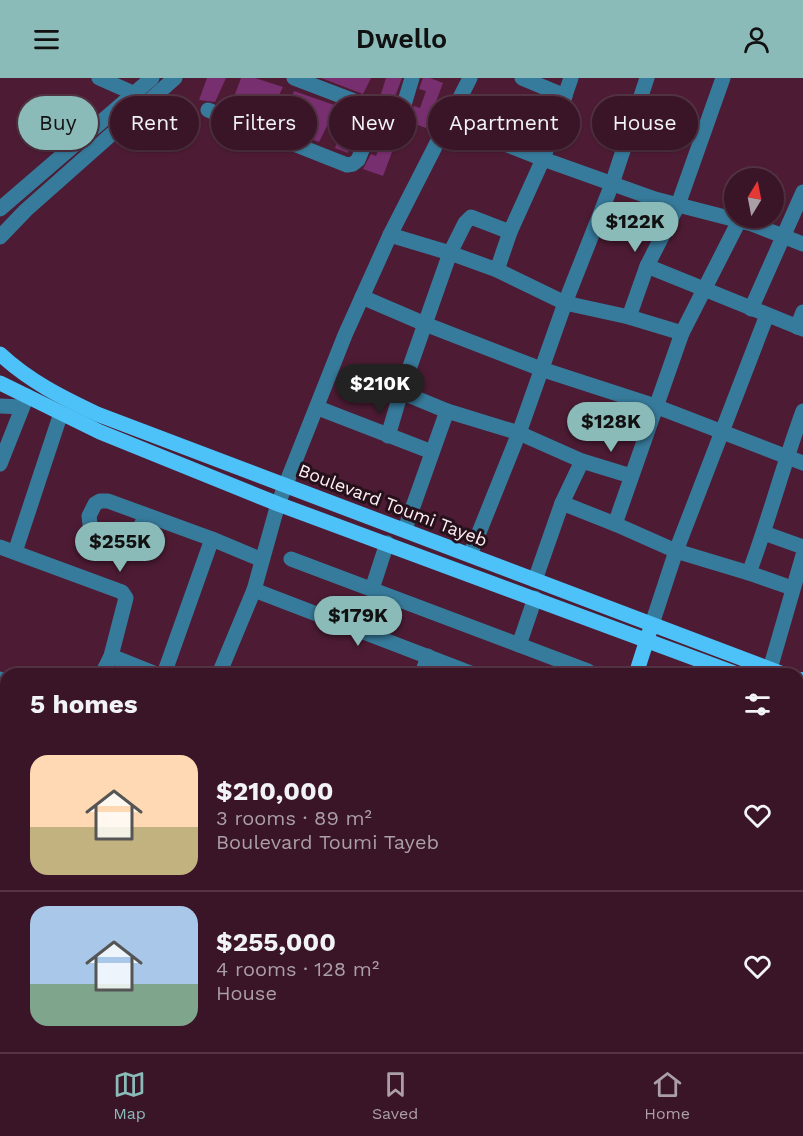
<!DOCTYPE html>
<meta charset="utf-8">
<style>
body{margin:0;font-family:"Work Sans",sans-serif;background:#411e2f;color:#f1f3f6;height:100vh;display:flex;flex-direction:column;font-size:22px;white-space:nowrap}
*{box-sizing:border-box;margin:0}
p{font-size:20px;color:#ab9fa7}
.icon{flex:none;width:33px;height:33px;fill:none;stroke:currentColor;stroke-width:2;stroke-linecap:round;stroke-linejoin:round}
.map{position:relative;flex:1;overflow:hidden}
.details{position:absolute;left:0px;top:590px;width:804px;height:386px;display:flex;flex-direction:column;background:#3a1527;border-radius:18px 18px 0 0;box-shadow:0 2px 4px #0004,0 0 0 2px #543444}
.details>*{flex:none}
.guide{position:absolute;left:18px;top:18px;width:768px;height:54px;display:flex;gap:12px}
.needle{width:39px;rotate:10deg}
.fabs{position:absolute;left:724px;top:90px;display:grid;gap:12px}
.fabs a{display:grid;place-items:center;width:60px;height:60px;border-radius:50%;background:#3a1527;box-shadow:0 2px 4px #0004,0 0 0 2px #543444;font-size:30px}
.price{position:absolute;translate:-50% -51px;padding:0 14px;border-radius:21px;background:#8bbbb9;color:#111;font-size:20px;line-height:39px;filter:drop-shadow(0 2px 3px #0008)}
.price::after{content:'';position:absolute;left:50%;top:36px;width:18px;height:14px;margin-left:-9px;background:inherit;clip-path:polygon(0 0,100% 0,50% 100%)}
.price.active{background:#222;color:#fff}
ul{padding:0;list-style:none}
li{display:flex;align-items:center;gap:18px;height:150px;padding:0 30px}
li+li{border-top:2px solid #543444}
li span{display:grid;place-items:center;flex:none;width:168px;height:120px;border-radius:18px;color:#555}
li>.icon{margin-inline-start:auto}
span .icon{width:72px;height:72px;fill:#fffc;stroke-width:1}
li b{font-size:26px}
h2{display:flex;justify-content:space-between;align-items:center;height:72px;padding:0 30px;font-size:26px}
.tag{padding:0 21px;border-radius:27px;background:#3a1527;box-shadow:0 2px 4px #0004,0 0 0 2px #543444;font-size:21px;line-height:54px}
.tag.active{background:#8bbbb9;color:#111}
header{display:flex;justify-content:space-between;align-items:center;height:78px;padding:0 30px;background:#8bbbb9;color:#111;font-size:27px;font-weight:600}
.menu{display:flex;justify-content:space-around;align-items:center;height:84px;border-top:2px solid #543444;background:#3a1527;font-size:16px;color:#ab9fa7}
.menu a{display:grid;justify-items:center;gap:3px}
.menu .active{color:#8bbbb9}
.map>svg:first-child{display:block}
</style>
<header><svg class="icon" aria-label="menu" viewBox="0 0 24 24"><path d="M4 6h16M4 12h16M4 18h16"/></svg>Dwello<svg class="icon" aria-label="person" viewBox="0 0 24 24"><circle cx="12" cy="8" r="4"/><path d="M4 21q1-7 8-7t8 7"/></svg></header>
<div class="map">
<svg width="803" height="974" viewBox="0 0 803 974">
<rect width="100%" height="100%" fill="#4d1c34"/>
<g fill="#782f6f">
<path d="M207 0H226L215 24 199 22Z"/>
<path d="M241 0H255L283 9 266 44 230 30Z"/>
<path d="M321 0H371L363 16Z"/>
<path d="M386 0H402L393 24 379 22Z"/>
<path d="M423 0H430L443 5 426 50 407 43 414 28 420 30 426 13 419 11Z"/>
<path d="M294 13 337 28 319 64 281 50Z"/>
<path d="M348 32 362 37 348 75 335 70Z"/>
<path d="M383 47 400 53 383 98 363 91 371 76 376 78 382 61 378 60Z"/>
</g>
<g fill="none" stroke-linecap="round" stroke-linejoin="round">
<path stroke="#886375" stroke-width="2" stroke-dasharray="3 4.5" stroke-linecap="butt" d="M172 974 174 969"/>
<g stroke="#377b9c" stroke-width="15">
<path d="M99 0 133 15"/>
<path d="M294 0 378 32 397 34 403 30 412 0"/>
<path d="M522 0 565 18"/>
<path d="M208 32 347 87 353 86 358 82 378 32"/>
<path d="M447 43 543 81 655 121 752 146 803 166"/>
<path d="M0 131 152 0"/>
<path d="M390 157 450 175 465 145 471 139 510 154"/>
<path d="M0 159 26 132 175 0"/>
<path d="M647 188 803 251"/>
<path d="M497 192 510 154 543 81 571 0"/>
<path d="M362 219 425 246 541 291 655 328 803 385"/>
<path d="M751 231 803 114"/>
<path d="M629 239 647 188 678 127 723 0"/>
<path d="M797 249 803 234"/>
<path d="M682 255 739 143"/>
<path d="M0 328 22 329"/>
<path d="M318 330 432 374"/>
<path d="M447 333 401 314 450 175 497 192 565 225 629 239 682 255 615 446 676 473 749 495C769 442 783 387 803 333"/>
<path d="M388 358 401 314"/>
<path d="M582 383 631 398"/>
<path d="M0 386 27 318"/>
<path d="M146 437 133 464 130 466 94 453 90 446 89 438 95 426 100 423H108L212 461 262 482"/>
<path d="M405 451 447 333 519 355 582 383 562 425"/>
<path d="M764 455 803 469"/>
<path d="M0 469 122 514 126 520 111 578 102 596"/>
<path d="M15 474 61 335"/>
<path d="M470 477 519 355 565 225 612 106 647 0"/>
<path d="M291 481 588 593"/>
<path d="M749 495 792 510"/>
<path d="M535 502 562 425 615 446"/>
<path d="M372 511 387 465"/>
<path d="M254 512 473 596"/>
<path d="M652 546 676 473 767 237"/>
<path d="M519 567 535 520"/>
<path d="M111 578 156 596"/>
<path d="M770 591 803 477"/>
<path d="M164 596 212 461"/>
<path d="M219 596 254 512 278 426 345 257 390 157 470 0"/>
<path d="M422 596 428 578"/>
<path d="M0 601 6 603"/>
<path d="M0 663 6 664"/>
<path d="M0 691 6 694"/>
<path d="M0 748 6 751"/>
<path d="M798 779 803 780"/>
<path d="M6 834 4 839H6"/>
<path d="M798 913 803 915"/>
<path d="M798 941 803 929"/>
<path d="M0 950 6 946"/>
<path d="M567 969 580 974"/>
<path d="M72 974 74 969"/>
<path d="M119 974 121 969"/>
<path d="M217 974 219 969"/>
<path d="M594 974 596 969"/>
<path d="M694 974 695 969"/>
<path d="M785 974 787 969"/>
</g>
<g stroke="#4dc2f8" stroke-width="15">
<path d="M0 276C29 303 61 319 97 336L783 596"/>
<path d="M0 305 100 354 278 426 737 596"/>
<path d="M636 596 650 552"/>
<path d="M798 601 803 602"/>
<path d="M798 619 803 621"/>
<path d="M493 974 495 969"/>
</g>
</g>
<g text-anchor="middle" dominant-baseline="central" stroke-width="6" stroke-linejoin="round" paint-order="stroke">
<g font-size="18" fill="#fceff4" stroke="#26101a">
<text transform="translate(393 427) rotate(21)">Boulevard Toumi Tayeb</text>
</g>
</g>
</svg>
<div class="fabs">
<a><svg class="needle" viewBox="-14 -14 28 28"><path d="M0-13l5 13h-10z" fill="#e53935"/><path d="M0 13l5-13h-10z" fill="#ab9fa7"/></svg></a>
</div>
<b class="price" style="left:635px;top:175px">$122K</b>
<b class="price active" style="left:380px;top:337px">$210K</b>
<b class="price" style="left:611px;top:375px">$128K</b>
<b class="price" style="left:120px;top:495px">$255K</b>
<b class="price" style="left:358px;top:569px">$179K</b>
<div class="guide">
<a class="tag active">Buy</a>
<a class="tag">Rent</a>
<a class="tag">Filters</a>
<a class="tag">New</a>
<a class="tag">Apartment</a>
<a class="tag">House</a>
</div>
<section class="details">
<h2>5 homes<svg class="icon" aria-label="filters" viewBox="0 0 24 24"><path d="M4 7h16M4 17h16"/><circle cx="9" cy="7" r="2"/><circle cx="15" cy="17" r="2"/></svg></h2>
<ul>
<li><span style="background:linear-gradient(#ffd9b3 60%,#c2b280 0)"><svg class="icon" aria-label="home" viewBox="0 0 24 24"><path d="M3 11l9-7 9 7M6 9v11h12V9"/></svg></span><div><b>$210,000</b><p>3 rooms · 89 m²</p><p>Boulevard Toumi Tayeb</p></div><svg class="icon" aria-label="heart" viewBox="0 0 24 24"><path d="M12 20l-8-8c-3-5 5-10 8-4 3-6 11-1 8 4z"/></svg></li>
<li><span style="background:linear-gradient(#a9c7e8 65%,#7fa58c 0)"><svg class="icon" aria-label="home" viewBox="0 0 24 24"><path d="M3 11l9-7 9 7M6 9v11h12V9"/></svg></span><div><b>$255,000</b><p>4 rooms · 128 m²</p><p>House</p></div><svg class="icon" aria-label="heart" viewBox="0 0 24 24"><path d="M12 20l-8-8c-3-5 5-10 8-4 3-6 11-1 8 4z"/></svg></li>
</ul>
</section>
</div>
<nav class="menu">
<a class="active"><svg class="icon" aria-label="map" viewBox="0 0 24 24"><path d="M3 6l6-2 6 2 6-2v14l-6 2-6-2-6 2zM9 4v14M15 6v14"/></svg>Map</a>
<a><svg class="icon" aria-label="saved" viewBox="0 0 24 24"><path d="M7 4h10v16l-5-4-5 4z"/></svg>Saved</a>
<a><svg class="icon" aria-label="home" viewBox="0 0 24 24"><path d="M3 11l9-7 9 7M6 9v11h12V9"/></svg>Home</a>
</nav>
